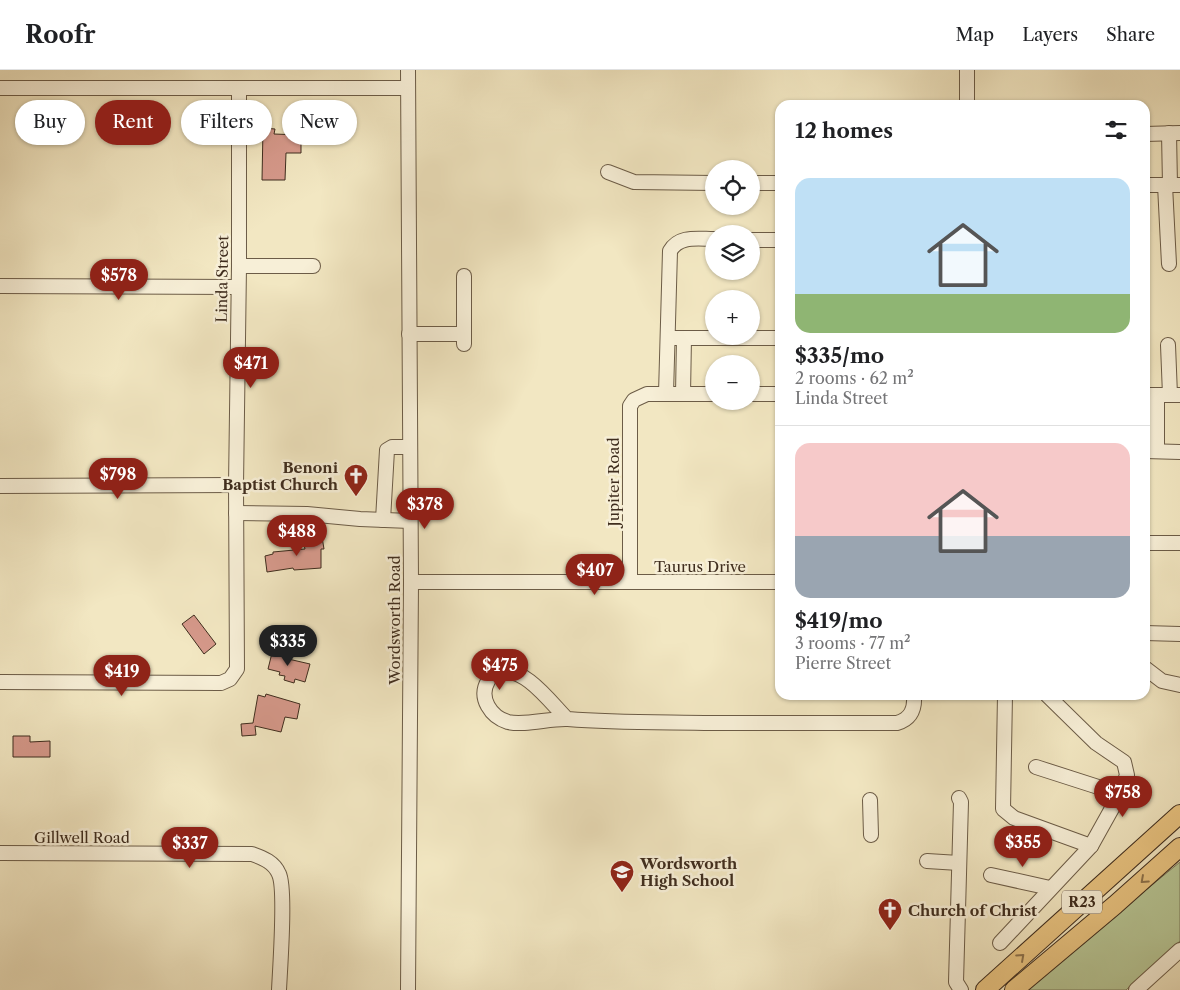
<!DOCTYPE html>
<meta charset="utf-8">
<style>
body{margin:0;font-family:"Libre Caslon Text",serif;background:#f2f2f2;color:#202124;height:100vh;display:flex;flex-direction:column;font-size:19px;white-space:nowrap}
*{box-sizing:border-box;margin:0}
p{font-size:16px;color:#757577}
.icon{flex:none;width:28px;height:28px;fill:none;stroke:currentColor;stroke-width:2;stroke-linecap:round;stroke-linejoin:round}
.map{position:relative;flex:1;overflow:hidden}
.drawer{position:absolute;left:775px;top:30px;width:375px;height:600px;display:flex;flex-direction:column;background:#fff;border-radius:15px;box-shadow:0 1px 4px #0004}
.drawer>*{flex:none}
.banner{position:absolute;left:15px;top:30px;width:475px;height:45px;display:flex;gap:10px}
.buttons{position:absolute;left:705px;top:90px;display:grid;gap:10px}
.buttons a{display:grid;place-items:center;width:55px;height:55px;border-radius:50%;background:#fff;box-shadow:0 1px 4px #0004;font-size:25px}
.price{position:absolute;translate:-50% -42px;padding:0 11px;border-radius:18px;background:#8f2418;color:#fff;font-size:16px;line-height:32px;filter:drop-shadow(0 1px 2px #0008)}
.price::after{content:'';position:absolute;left:50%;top:30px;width:15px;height:11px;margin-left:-8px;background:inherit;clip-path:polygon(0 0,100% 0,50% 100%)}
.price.current{background:#222;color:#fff}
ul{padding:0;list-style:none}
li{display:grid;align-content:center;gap:10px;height:265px;padding:0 20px}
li+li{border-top:1px solid #e0e0e0}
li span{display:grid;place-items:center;height:155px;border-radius:15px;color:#555}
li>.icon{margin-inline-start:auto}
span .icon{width:90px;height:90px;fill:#fffc;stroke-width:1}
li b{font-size:21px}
h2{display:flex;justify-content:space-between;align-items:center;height:60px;padding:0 20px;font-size:21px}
.pill{padding:0 18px;border-radius:22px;background:#fff;box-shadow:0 1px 4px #0004;font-size:18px;line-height:45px}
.pill.current{background:#8f2418;color:#fff}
header{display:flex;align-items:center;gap:30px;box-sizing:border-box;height:70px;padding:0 25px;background:#fff;border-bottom:1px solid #e0e0e0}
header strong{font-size:24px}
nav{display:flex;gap:28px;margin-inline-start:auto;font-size:18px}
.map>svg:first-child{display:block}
</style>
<header>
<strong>Roofr</strong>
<nav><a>Map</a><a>Layers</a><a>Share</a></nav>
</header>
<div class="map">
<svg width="1180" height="920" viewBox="0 0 1180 920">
<rect width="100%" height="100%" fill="#f2e7c2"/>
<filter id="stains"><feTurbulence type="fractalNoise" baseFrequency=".004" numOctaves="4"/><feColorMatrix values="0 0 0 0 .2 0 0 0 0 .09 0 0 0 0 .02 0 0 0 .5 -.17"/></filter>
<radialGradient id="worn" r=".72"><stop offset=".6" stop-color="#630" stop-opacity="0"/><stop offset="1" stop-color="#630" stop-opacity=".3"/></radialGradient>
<path fill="#b7c695" stroke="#7b7a5a" d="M1180 792V871L1126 920H1024Z"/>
<g fill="#d6998b" stroke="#3f2d1e">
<path d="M263 58 275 59 274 64 301 65V83H286L285 110H262Z"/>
<path d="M322 467 324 479H321V498L294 500 293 498 267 502 265 486 273 484V482L305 479 303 470Z"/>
<path d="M194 545 216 574 204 584 182 554Z"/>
<path d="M273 579 286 582 284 588 310 594 305 612 295 609 294 613 284 610 285 606 279 605 280 602 268 599Z"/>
<path d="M266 624 300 634 297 649 285 647 281 662 255 656 256 665 242 666 241 654 253 653 258 625 265 627Z"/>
<path d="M13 666H30V672L50 671V687H13Z"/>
</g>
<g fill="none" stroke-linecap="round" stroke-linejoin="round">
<defs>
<g id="minor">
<path d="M408 0 411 512 408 920"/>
<path d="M0 18H407"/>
<path d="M967 35V0"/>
<path d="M1169 63 1170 115"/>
<path d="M1145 64 1180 63"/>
<path d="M608 102 634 112 714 113"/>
<path d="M751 113H780"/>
<path d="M1145 115H1180"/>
<path d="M1165 115 1169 194"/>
<path d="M751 170H780"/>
<path d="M239 196H313"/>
<path d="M464 206V274"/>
<path d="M0 216 238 217"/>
<path d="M409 264H464"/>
<path d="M669 268H780"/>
<path d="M1168 275 1170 325"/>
<path d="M666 324 670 181C679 165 698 169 714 169"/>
<path d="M683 324 684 268"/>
<path d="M751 324H780"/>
<path d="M1145 325H1180"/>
<path d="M1145 381 1180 382"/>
<path d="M1157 381V325"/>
<path d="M0 416 236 415"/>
<path d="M236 443 307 444 360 449 410 451"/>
<path d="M383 450 387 380 392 377H410"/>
<path d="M1145 473H1180"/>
<path d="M630 511V336L634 330 647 324H714"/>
<path d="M411 512H780"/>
<path d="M1145 563 1180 564"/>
<path d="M1145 598 1162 611 1180 615"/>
<path d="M0 612 221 613 230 609 237 599 236 415 239 196V19"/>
<path d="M1005 625 1003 739 1014 748 1091 776"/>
<path d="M567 649C551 633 524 595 499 602 495 603 490 606 488 611 478 628 491 647 508 652 525 656 550 648 568 649 616 653 664 652 712 653 774 653 835 653 897 653 911 649 915 639 914 625"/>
<path d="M1036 697 1120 724"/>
<path d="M959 728 961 732 956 912 961 920"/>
<path d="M870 730 871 765"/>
<path d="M0 783 252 784C263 788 274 792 279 804 286 819 280 898 279 920"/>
<path d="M927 791 959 793"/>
<path d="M991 805 1050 818"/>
<path d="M1000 873 1091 776 1120 724 1127 705 1124 692 1096 673 1047 625"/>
<path d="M1136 920 1180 880"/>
</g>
<g id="major">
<path d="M985 920 1180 744"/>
<path d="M1014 920 1115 835 1180 777"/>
</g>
</defs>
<use href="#minor" stroke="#6c5c47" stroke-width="16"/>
<use href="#major" stroke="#3f2d1e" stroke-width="20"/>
<use href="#minor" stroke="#f7efd7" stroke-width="14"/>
<use href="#major" stroke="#e9c481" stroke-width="18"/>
</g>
<defs><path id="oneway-chevron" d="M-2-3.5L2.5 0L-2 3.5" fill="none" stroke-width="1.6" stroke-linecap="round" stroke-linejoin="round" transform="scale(1.25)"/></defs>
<g stroke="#8c714b">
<use href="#oneway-chevron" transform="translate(1144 810) rotate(138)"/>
<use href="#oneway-chevron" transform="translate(1021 887) rotate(-42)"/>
</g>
<defs>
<symbol id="church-pin" viewBox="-11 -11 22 30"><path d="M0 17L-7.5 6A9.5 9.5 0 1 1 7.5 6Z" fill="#8f2418" stroke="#f7efd7"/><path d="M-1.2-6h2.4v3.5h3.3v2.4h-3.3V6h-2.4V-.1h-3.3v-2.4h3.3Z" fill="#fff"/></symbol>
<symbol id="school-pin" viewBox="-11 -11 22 30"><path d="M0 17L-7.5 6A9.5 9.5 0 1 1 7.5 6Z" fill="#8f2418" stroke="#f7efd7"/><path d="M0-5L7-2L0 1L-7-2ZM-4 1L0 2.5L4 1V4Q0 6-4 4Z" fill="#fff"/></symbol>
</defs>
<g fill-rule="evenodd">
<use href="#church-pin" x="342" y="392" width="28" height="38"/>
<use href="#school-pin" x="608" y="788" width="28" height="38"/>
<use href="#church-pin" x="876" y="826" width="28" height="38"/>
</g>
<g text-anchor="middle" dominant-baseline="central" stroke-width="5" stroke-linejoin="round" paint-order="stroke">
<rect fill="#f7efd7" stroke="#766756" stroke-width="1" x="1062" y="820.5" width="40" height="23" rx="4"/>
<g font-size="14" font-weight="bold" fill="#3f2d1e">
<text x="1082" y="832">R23</text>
</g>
<g font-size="15" fill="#3f2d1e" stroke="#f7efd7">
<text transform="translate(222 209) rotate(-89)">Linda Street</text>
<text transform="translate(613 412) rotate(-90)">Jupiter Road</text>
<text x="700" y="496">Taurus Drive</text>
<text transform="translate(394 550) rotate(-90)">Wordsworth Road</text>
<text x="82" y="767">Gillwell Road</text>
</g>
<g font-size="15" font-weight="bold" fill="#3f2d1e" stroke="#f7efd7" text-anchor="start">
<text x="338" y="397" text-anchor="end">Benoni<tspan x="338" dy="17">Baptist Church</tspan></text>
<text x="640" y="793">Wordsworth<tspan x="640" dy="17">High School</tspan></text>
<text x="908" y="840">Church of Christ</text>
</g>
</g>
<rect width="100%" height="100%" filter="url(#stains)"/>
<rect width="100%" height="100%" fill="url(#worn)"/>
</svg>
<div class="buttons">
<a><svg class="icon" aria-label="locate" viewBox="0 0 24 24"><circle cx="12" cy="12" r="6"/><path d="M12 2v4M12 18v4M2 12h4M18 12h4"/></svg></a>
<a><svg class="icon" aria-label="layers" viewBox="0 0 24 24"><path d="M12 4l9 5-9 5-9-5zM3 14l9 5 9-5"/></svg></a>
<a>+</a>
<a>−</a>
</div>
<b class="price" style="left:119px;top:231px">$578</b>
<b class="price" style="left:251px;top:319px">$471</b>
<b class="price" style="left:118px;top:430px">$798</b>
<b class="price" style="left:425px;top:460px">$378</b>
<b class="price" style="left:297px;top:487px">$488</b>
<b class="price" style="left:595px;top:526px">$407</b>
<b class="price current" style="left:288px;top:597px">$335</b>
<b class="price" style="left:500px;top:621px">$475</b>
<b class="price" style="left:122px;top:627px">$419</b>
<b class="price" style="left:1123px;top:748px">$758</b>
<b class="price" style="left:1023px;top:798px">$355</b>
<b class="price" style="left:190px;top:799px">$337</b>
<div class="banner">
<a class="pill">Buy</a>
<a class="pill current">Rent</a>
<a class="pill">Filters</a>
<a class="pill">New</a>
</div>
<section class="drawer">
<h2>12 homes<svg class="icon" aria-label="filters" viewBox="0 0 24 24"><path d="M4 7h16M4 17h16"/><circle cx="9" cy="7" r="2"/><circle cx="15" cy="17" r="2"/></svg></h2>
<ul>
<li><span style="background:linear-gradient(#bfe0f5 75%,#8fb573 0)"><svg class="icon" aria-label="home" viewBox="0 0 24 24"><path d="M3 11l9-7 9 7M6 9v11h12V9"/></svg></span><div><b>$335/mo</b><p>2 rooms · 62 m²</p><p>Linda Street</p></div></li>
<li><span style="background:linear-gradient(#f6c9c9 60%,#9aa5b1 0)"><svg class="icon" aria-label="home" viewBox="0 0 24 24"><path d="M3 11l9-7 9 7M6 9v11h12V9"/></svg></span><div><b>$419/mo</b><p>3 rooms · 77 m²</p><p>Pierre Street</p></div></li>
</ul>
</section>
</div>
